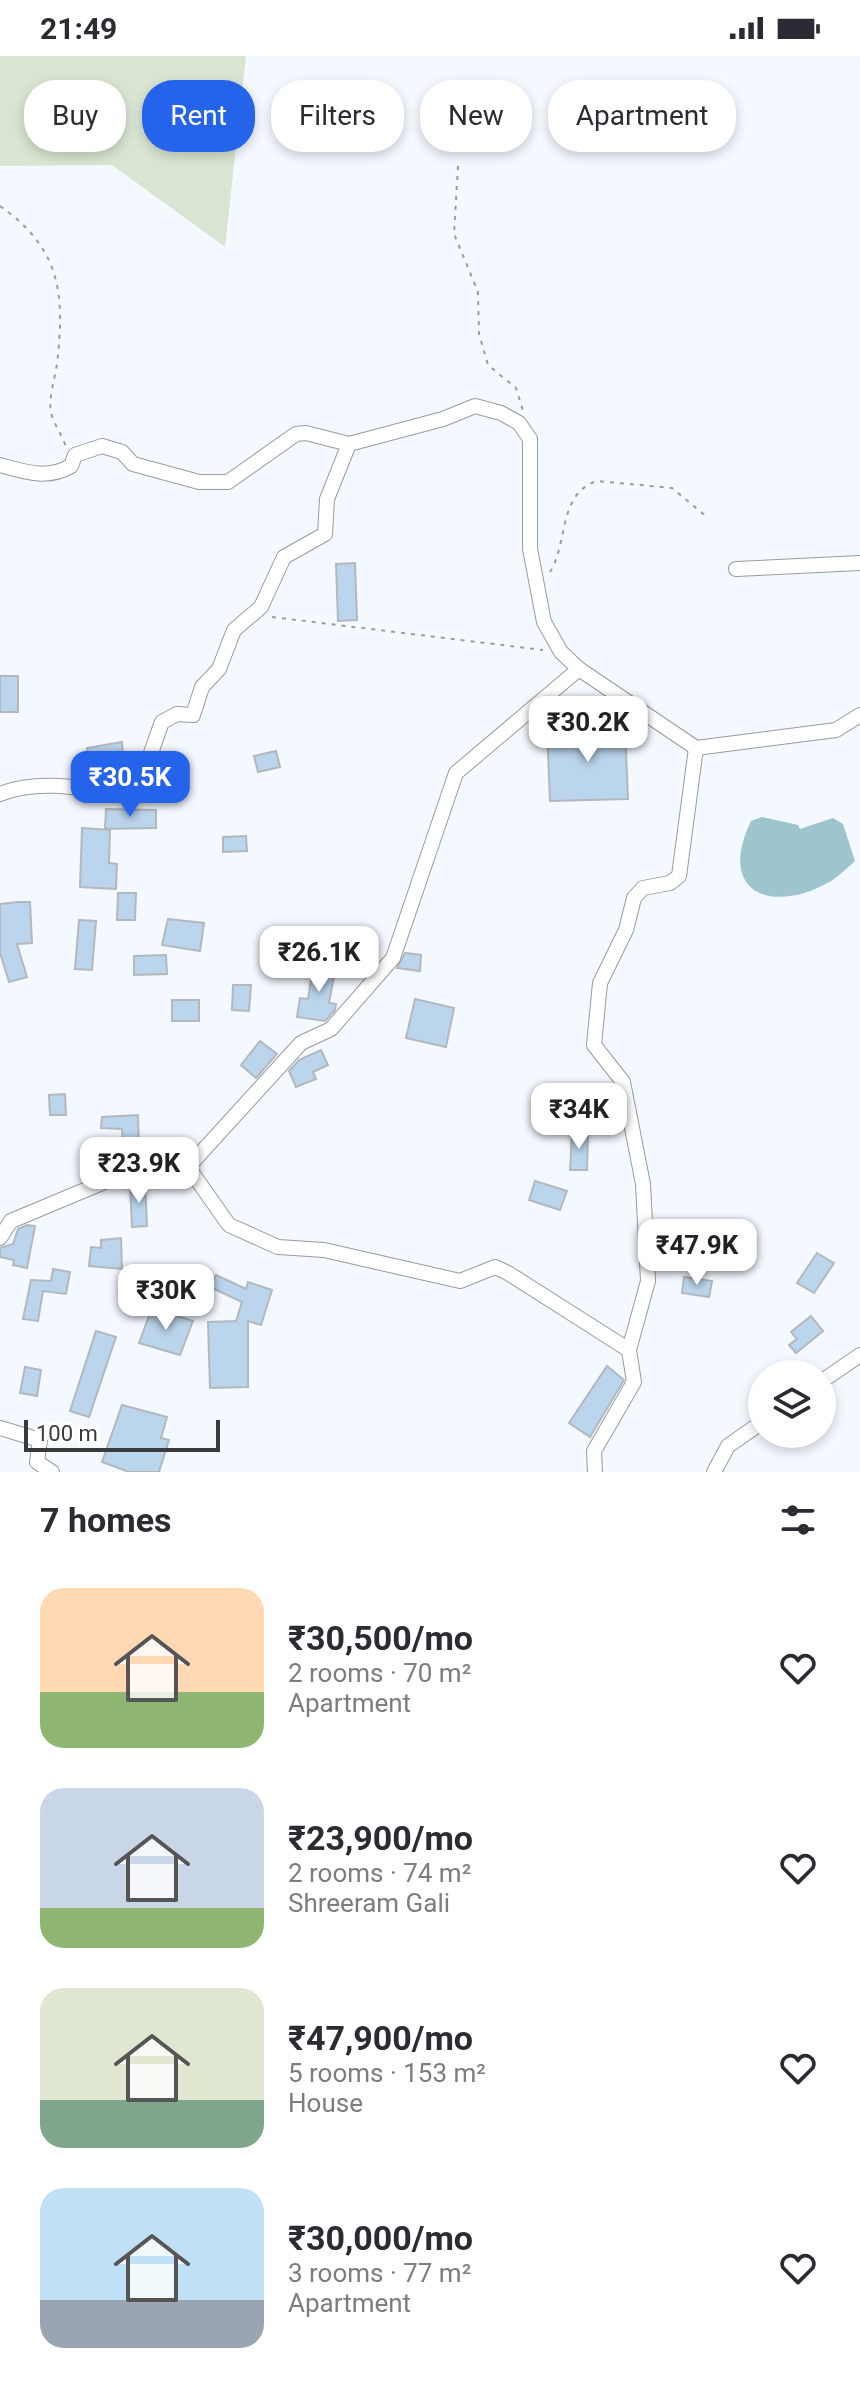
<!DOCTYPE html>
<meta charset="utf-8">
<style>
body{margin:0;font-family:Roboto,sans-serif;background:#f7f7f7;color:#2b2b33;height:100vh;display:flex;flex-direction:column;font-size:30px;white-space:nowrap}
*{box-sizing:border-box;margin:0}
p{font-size:26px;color:#7c7c81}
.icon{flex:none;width:44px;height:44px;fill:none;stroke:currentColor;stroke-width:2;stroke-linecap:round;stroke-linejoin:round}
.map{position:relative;height:1416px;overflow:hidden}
.drawer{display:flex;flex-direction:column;background:#fff;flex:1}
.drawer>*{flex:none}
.guide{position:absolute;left:24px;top:24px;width:812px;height:72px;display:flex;gap:16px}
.buttons{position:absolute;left:748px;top:1304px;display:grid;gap:16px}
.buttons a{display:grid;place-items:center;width:88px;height:88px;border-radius:50%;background:#fff;box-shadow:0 4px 12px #0003;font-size:40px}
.scale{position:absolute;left:24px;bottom:20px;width:196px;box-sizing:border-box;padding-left:8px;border:4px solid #383a3c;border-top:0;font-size:22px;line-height:28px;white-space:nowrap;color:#383a3c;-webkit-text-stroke:6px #fff;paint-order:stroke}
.price{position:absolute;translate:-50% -68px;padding:0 18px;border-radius:16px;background:#fff;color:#222;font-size:26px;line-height:52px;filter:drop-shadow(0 2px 4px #0008)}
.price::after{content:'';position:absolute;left:50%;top:48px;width:24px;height:18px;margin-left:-12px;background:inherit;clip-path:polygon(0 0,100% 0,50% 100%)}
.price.active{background:#2563eb;color:#fff}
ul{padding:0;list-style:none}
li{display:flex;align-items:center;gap:24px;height:200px;padding:0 40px}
li span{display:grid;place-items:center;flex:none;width:224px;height:160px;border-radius:24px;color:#555}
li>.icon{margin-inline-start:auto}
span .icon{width:96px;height:96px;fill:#fffc;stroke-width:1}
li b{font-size:34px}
h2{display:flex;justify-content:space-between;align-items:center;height:96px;padding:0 40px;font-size:34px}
.tag{padding:0 28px;border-radius:32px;background:#fff;box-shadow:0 4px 12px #0003;font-size:28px;line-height:72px}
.tag.active{background:#2563eb;color:#fff}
.status{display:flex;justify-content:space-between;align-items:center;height:56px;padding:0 40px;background:#fff;direction:ltr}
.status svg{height:22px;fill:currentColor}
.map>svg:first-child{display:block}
</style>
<div class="status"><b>21:49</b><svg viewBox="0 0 49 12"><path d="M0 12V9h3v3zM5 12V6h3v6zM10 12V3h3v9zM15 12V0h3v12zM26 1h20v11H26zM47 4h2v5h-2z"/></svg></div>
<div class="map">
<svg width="860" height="1416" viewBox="0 0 860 1416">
<rect width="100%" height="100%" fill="#f4f9ff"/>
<path fill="#d9e5d2" d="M0 0H246L225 191 112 109 0 110Z"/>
<path fill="#9ec4cd" d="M762 761 798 769 800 773 833 762 843 768 855 805C847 812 839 820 831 825 773 859 716 838 751 765Z"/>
<g fill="#bbd5ec" stroke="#b3b8bd" stroke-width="2">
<path d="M355 507 357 564 338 565 336 508Z"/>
<rect x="0" y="620" width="18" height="36"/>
<path d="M625 670 628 743 550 745 547 673Z"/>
<path d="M122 686 124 710 89 712 87 692Z"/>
<path d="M276 695 280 711 258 716 254 700Z"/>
<path d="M106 753 156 754V772L105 773Z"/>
<path d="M82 772 110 774 109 807 117 808 116 833 80 831Z"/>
<path d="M246 780 247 795 223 796V781Z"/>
<path d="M118 837H136L135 864H117Z"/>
<path d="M18 846H30L32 887 17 888 27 921 9 926 0 897V848Z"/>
<path d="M168 863 204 867 200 895 162 889Z"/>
<path d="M79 864 96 865 92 914 75 913Z"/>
<path d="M405 897 421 899 420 915 397 912Z"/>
<path d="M166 899 167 918 134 919V900Z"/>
<path d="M314 906 336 909 329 947 336 948 335 954 325 965 297 961 300 942 308 943Z"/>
<path d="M233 929H251L249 955 232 954Z"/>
<path d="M415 943 454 952 446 991 406 982Z"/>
<rect x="172" y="944" width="27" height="21"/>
<path d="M260 985 277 998 256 1022 241 1009Z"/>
<path d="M321 994 328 1009 313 1016 316 1023 296 1031 289 1015 299 1004Z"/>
<path d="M65 1038 66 1059H50L49 1039Z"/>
<path d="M138 1059 139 1093 175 1090 176 1102 129 1108 128 1092H123L122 1073 101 1072 102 1061Z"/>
<path d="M572 1076 588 1077 587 1114H570Z"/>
<path d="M535 1125 567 1135 560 1154 529 1144Z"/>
<path d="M145 1126 147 1170 132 1171 130 1128Z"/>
<path d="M27 1169 35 1170 27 1212 13 1209 14 1204 0 1201V1192L13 1188 18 1173Z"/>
<path d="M121 1182 122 1213 89 1210 91 1191 101 1192V1184Z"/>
<path d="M817 1197 834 1207 814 1237 797 1227Z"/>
<path d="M53 1213 70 1216 66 1238 43 1235 38 1265 23 1263 31 1224 51 1225Z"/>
<path d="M216 1219 246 1233 248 1226 272 1234 261 1269 248 1265V1331L210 1332 208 1266 236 1265 242 1246 210 1231Z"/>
<path d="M684 1221 712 1225 709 1241 682 1237Z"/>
<path d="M152 1252 193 1265 180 1299 139 1287Z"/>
<path d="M811 1260 823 1275 796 1297 789 1289 797 1283 791 1276Z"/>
<path d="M96 1275 116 1281 89 1361 70 1355Z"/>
<path d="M607 1310 624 1324 590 1381 569 1367Z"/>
<path d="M25 1311 41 1314 37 1340 20 1337Z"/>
<path d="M122 1349 167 1361 161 1382 169 1384 159 1416H129L102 1406Z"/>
</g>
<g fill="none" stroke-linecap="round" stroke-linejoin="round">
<defs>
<g id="minor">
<path d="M0 409C25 416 47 424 71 410L75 399 102 390 122 396 133 408 199 426H228L296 378 306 377 349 388"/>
<path d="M736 513 860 507"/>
<path d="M0 738C36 723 82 732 119 737 152 711 148 702 162 666L177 658 193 659 202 631 219 613 234 574 261 551 284 501 325 478 327 443 349 388 443 363 475 350 501 357 519 367 530 383V493L544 566 561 596 579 613 696 692 836 674 860 659"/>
<path d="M188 1111 229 1169 278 1191 324 1194 460 1225 495 1211 508 1217 629 1294"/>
<path d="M0 1182 11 1165 121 1119 188 1111 301 987 331 973 393 902 456 717 579 613"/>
<path d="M822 1325 860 1299"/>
<path d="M0 1372 40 1384 37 1406 52 1416"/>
<path d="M595 1416 594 1395 634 1326 629 1294 648 1225 643 1128 623 1026 594 989 600 927 626 874 634 842 643 832 670 827 679 820 696 692"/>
<path d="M714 1416 728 1390 762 1366"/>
</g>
</defs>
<use href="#minor" stroke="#979ca0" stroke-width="16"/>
<g stroke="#999da1" stroke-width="2" stroke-dasharray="4 6" stroke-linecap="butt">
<path d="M458 110 454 178 478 236 479 278 488 309 516 332 523 355"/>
<path d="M0 150C61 193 65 238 57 308 55 322 48 343 51 357 54 368 62 379 66 391"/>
<path d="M550 516C568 488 558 437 597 425L672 432 707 461"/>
<path d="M272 561 543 594"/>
</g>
<use href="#minor" stroke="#fff" stroke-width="14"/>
</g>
</svg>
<div class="buttons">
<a><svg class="icon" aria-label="layers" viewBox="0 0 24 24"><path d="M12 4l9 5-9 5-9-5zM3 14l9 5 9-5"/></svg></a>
</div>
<div class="scale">100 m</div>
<b class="price" style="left:588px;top:708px">₹30.2K</b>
<b class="price active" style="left:130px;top:763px">₹30.5K</b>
<b class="price" style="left:319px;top:938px">₹26.1K</b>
<b class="price" style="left:579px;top:1095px">₹34K</b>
<b class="price" style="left:139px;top:1149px">₹23.9K</b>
<b class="price" style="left:697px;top:1231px">₹47.9K</b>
<b class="price" style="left:166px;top:1276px">₹30K</b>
<div class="guide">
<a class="tag">Buy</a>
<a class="tag active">Rent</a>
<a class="tag">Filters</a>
<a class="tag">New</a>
<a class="tag">Apartment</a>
</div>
</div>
<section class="drawer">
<h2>7 homes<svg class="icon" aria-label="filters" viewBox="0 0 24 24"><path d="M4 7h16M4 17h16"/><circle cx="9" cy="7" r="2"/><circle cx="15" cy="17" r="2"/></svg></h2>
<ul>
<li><span style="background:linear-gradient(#ffd9b3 65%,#8fb573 0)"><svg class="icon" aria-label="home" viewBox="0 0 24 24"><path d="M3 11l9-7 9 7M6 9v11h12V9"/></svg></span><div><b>₹30,500/mo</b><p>2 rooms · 70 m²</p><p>Apartment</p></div><svg class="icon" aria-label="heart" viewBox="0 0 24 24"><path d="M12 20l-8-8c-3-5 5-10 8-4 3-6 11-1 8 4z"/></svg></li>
<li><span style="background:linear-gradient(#c9d6e8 75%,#8fb573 0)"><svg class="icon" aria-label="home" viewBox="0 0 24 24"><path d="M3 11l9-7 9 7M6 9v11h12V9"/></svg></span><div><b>₹23,900/mo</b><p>2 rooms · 74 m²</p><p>Shreeram Gali</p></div><svg class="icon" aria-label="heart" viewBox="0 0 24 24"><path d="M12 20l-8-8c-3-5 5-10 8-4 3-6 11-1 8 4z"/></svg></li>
<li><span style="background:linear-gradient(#dfe7d0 70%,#7fa58c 0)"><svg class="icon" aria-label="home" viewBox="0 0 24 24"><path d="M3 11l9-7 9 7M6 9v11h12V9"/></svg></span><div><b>₹47,900/mo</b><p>5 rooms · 153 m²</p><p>House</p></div><svg class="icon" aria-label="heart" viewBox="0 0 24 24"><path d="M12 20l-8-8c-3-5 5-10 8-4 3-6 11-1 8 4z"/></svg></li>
<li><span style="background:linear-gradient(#bfe0f5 70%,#9aa5b1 0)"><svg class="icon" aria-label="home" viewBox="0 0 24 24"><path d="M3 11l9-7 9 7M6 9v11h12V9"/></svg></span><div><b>₹30,000/mo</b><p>3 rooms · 77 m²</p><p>Apartment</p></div><svg class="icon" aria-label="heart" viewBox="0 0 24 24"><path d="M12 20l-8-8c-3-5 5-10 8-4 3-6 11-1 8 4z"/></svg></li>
</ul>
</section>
